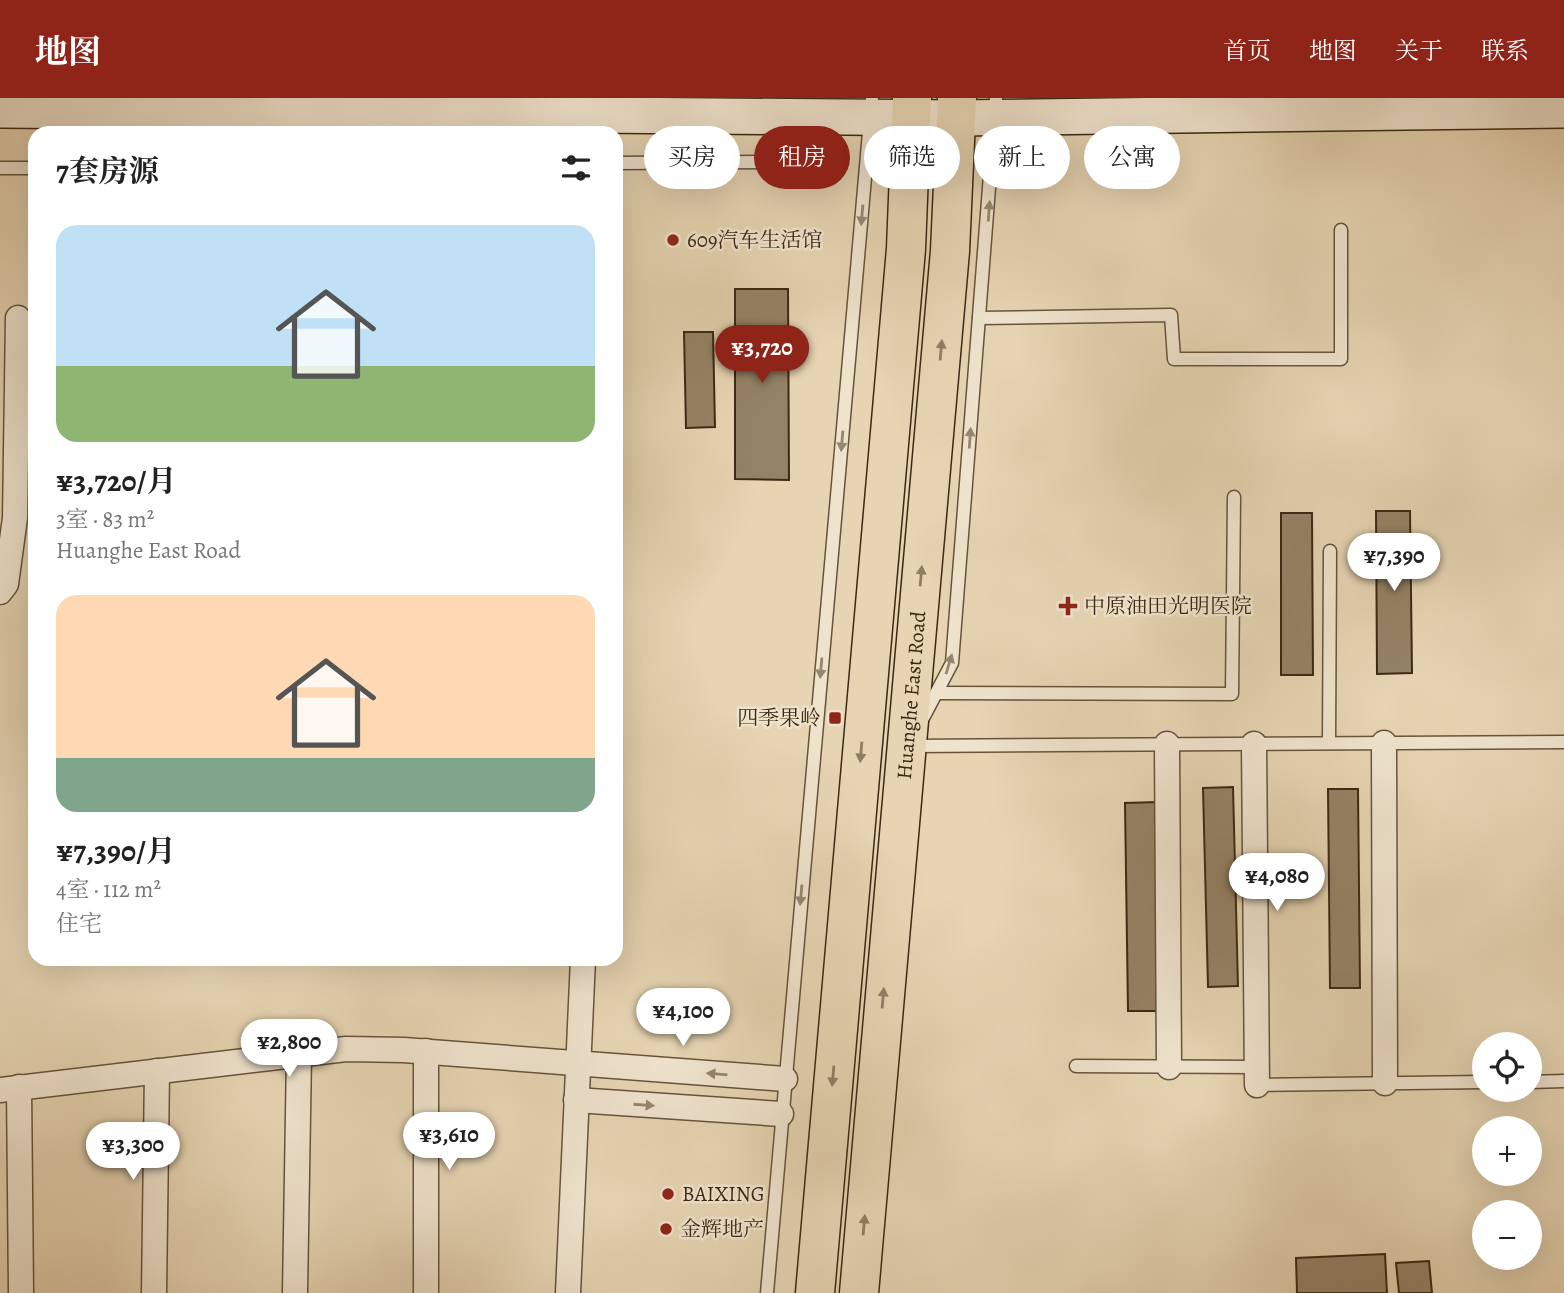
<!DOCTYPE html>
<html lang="zh">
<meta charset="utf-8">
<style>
body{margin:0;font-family:Alegreya,"Noto Serif SC",serif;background:#f6f6f6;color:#222;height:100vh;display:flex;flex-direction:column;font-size:26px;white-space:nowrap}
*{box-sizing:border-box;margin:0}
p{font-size:23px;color:#767676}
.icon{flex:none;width:38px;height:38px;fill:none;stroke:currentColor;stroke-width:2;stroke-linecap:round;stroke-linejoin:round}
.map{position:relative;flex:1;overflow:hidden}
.panel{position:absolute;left:28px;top:28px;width:595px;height:840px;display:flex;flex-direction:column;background:#fff;border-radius:21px;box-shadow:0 7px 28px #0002}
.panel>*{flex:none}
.banner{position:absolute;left:644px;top:28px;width:665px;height:63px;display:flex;gap:14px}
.controls{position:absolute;left:1472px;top:934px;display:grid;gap:14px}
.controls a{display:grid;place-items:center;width:70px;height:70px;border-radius:50%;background:#fff;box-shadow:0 7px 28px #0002;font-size:35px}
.price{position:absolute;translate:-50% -60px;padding:0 16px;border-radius:24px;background:#fff;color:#222;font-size:23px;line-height:46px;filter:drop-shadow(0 2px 4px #0008)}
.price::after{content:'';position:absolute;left:50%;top:42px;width:21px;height:16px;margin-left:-10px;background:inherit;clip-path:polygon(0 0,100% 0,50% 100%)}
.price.selected{background:#8f2418;color:#fff}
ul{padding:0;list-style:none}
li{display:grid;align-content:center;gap:14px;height:371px;padding:0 28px}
li span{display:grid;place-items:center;height:217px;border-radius:21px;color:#555}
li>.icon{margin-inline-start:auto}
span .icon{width:126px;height:126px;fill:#fffc;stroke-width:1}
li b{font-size:30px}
h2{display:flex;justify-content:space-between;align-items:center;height:84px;padding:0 28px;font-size:30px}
.chip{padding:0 24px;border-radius:32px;background:#fff;box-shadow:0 7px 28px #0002;font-size:24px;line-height:63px}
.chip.selected{background:#8f2418;color:#fff}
header{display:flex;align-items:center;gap:42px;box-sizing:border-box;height:98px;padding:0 35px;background:#8f2418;color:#fff}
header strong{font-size:33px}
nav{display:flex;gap:38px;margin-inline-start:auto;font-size:24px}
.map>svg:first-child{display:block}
</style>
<header>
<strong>地图</strong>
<nav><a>首页</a><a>地图</a><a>关于</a><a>联系</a></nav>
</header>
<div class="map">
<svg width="1564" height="1195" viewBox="0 0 1564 1195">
<rect width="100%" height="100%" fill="#e6d4b2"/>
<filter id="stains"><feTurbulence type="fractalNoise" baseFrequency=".00286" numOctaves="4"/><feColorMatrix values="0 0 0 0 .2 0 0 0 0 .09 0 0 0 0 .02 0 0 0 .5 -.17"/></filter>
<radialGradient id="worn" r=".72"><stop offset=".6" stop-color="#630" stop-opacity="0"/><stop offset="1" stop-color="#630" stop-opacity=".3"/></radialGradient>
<g fill="#948265" stroke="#3b2912" stroke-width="2">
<path d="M735 191H788L789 382 735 381Z"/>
<path d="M684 234H713L715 329 686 330Z"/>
<path d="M1376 413H1410L1412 575 1377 576Z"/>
<path d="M1281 415H1312L1313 577H1281Z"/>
<path d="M1233 689 1238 888 1208 889 1203 690Z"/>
<path d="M1328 691H1358L1360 890H1330Z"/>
<path d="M1157 704 1160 913H1128L1125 705Z"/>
<path d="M1385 1156 1387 1195H1297L1296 1160Z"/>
<path d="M1429 1163 1432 1195H1399L1396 1165Z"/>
</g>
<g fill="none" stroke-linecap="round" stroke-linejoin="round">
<defs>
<g id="lane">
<path d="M616 65 775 64 812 25"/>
<path d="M0 70H35"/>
<path d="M979 220 1171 217 1174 261H1341V132"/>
<path d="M937 595 1232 596 1234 399"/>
<path d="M923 620 952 565 996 0"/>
<path d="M1329 645 1330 453"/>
<path d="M910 648 1564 644"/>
<path d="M1076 968 1255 969"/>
<path d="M1530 984 1564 983"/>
<path d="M1257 987 1484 984"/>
<path d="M767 1195 872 0"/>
</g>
<g id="street">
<path d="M0 494 6 486 15 420 18 220"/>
<path d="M1384 645 1385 985"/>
<path d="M1167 646 1169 969"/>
<path d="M1254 646 1257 987"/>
<path d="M19 989 21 1195"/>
<path d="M0 992 346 951 404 952 785 981"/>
<path d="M576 1002 781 1016"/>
<path d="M154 1195 157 973"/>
<path d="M295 1195 299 957"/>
<path d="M426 1195V953"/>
<path d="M568 1195 583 861"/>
</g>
<path id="secondary" d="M0 12 957 20 1564 12"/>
<g id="primary">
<path d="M815 1195 906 151 912 0"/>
<path id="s1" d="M859 1195 950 153 957 0"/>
</g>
</defs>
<use href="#lane" stroke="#66543a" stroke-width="15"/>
<use href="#street" stroke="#66543a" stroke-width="27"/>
<use href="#secondary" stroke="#3b2912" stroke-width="38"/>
<use href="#primary" stroke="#3b2912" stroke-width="41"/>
<use href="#lane" stroke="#efe3cd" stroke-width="12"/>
<use href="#street" stroke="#efe3cd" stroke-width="24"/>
<use href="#secondary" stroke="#efe3cd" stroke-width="35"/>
<use href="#primary" stroke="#e6d4b2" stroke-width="38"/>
</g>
<defs><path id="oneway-solid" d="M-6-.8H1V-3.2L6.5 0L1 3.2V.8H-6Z" transform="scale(1.75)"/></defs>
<g fill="#958670">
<use href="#oneway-solid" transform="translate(989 113) rotate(-86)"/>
<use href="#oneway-solid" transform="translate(862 117) rotate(95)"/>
<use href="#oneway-solid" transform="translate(970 340) rotate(-86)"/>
<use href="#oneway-solid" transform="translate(842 343) rotate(95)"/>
<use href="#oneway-solid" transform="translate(949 566) rotate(-73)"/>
<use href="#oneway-solid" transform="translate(821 570) rotate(95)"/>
<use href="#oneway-solid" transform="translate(801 797) rotate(95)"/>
<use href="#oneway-solid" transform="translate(717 976) rotate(-175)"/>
<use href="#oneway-solid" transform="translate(644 1007) rotate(4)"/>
</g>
<g fill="#907e62">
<use href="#oneway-solid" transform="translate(941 252) rotate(-85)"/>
<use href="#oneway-solid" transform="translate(921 478) rotate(-85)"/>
<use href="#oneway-solid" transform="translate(861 654) rotate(95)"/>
<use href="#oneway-solid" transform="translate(883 900) rotate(-85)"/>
<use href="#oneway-solid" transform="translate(833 978) rotate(95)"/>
<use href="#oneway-solid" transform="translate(864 1127) rotate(-85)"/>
</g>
<g fill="#8f2418" stroke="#efe3cd" stroke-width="2.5">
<circle cx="673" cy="142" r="7"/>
<path d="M1064.5 497.5h7v7h7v7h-7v7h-7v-7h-7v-7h7z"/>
<rect x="828" y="613" width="14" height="14" rx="3.5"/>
<circle cx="668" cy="1096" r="7"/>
<circle cx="666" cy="1131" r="7"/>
</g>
<g text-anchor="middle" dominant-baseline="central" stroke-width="5" stroke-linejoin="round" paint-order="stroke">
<g font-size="21" fill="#3b2912" stroke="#efe3cd" text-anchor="start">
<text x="687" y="142">609汽车生活馆</text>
<text x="1084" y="508">中原油田光明医院</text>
<text x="821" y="620" text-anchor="end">四季果岭</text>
<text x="682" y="1096">BAIXING</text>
<text x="680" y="1131">金辉地产</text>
</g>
<g font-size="21" fill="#3b2912" stroke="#efe3cd">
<text stroke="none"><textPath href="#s1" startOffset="600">Huanghe East Road</textPath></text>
</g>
</g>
<rect width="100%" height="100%" filter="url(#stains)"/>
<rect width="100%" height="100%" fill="url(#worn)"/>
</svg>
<div class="controls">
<a><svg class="icon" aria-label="locate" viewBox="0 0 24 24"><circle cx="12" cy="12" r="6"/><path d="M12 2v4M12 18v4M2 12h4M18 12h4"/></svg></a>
<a>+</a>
<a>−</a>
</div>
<b class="price selected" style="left:762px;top:287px">¥3,720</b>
<b class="price" style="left:1394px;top:495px">¥7,390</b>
<b class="price" style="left:1277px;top:815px">¥4,080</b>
<b class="price" style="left:683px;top:950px">¥4,100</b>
<b class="price" style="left:289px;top:981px">¥2,800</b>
<b class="price" style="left:449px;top:1074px">¥3,610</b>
<b class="price" style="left:133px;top:1084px">¥3,300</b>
<div class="banner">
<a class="chip">买房</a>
<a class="chip selected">租房</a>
<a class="chip">筛选</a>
<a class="chip">新上</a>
<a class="chip">公寓</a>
</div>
<section class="panel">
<h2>7套房源<svg class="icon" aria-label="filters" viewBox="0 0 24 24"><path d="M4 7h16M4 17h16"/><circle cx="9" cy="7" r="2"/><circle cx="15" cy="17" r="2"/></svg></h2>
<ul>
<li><span style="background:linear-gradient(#bfe0f5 65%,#8fb573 0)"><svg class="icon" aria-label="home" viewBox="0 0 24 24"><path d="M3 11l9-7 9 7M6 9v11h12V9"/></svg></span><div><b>¥3,720/月</b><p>3室 · 83 m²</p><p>Huanghe East Road</p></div></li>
<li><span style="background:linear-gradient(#ffd9b3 75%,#7fa58c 0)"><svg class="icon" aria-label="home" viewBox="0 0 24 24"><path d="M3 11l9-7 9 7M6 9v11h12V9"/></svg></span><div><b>¥7,390/月</b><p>4室 · 112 m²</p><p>住宅</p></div></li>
</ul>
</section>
</div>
